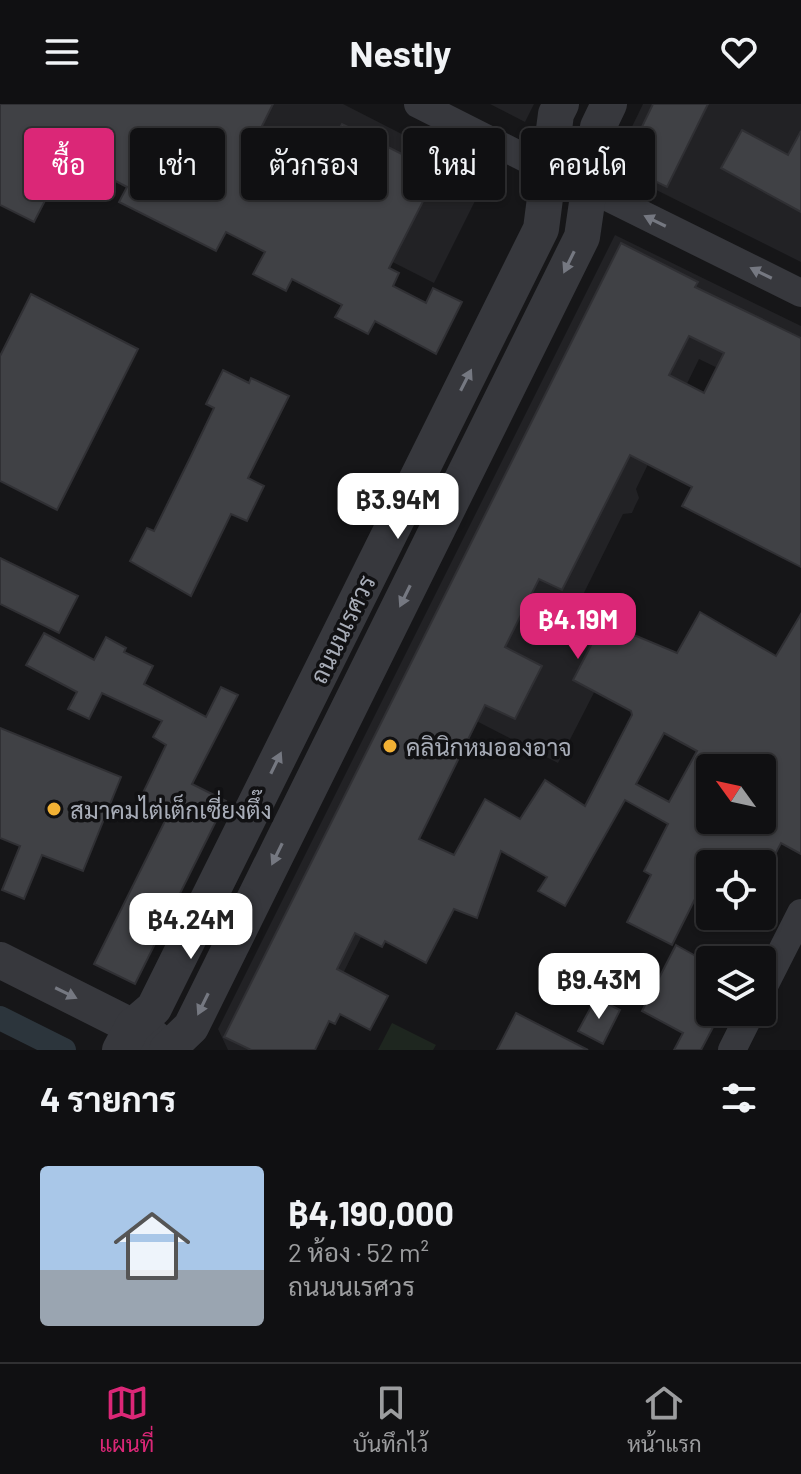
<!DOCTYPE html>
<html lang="th">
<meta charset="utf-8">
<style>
body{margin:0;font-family:Barlow,Sarabun,sans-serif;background:#1e1e20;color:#f1f3f6;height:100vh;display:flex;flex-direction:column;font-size:30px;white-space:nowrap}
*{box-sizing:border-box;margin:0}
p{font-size:26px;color:#9c9d9f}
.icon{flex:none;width:44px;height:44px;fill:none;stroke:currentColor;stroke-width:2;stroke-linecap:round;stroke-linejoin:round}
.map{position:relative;height:946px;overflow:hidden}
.sheet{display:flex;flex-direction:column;background:#101012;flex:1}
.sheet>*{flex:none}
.guide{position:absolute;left:24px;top:24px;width:754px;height:72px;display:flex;gap:16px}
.needle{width:52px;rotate:303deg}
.buttons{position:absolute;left:696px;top:650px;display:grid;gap:16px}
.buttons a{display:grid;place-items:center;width:80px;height:80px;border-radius:8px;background:#101012;box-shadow:0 2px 6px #0004,0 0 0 2px #303032;font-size:40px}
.price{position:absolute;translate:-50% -68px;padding:0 18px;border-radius:16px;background:#fff;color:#222;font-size:26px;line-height:52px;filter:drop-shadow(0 2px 4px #0008)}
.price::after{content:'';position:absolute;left:50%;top:48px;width:24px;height:18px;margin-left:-12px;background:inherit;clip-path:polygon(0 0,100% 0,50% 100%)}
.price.selected{background:#db2777;color:#fff}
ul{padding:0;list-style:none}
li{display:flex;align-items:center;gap:24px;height:200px;padding:0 40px}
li+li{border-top:2px solid #303032}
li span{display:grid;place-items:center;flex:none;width:224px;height:160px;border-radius:8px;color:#555}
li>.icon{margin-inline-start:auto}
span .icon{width:96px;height:96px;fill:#fffc;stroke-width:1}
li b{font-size:34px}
h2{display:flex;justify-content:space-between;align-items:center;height:96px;padding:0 40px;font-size:34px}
.tag{padding:0 28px;border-radius:8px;background:#101012;box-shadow:0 2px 6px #0004,0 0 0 2px #303032;font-size:28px;line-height:72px}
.tag.selected{background:#db2777;color:#fff}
header{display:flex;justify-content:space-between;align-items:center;height:104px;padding:0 40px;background:#101012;font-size:36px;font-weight:700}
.menu{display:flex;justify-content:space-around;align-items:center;height:112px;border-top:2px solid #303032;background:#101012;font-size:22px;color:#9c9d9f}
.menu a{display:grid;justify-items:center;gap:4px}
.menu .selected{color:#db2777}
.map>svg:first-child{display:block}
</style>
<header><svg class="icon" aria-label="menu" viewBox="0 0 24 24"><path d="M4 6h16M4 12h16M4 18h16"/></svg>Nestly<svg class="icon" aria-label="heart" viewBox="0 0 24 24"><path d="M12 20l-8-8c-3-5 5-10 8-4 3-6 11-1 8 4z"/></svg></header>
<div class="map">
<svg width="801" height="946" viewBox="0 0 801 946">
<rect width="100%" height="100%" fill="#161618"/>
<g fill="#222225">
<path d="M221 0H343L478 69 471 82 480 87 434 179 193 57Z"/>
<path d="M490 0H534L525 18Z"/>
<path d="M643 0H801V158L612 64Z"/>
<path d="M615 131 801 222V305L699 255 636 385 639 394 635 402 632 409 623 410 579 499 627 524 558 659 451 604 390 775 305 946H228L218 925Z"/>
</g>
<path fill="#1e261f" d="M392 919 436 941 433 946H378Z"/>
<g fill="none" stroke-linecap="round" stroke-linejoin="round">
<path stroke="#2c353c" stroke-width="24" d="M0 914 64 946"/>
</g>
<g fill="#404145" stroke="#303034" stroke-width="2" fill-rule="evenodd">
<path d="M0 0H273L254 38 317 69 342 20 438 68 389 164 399 169 393 182 426 199 433 184 462 198 436 250 375 217 368 230 335 213 342 201 292 175 286 187 253 170 265 148 226 128 216 147 119 98 127 83 68 52 34 118 0 101Z"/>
<path d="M653 0H708L667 83 623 62Z"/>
<path d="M742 26 788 51 801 27V108L721 64Z"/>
<path d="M621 139 698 178 695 183 801 234V463L682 402 692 383 630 351 562 486 539 475 505 543 542 562 515 615 485 601 419 735 454 751 485 695 520 715 545 676 585 702 632 611 631 607 573 576 603 518 677 549 700 508 776 552 801 510V750L781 739 770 760H710V801L696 793 672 841 627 818 651 771 644 767 668 720 625 696 565 802 538 787 547 773 501 747 477 814 454 805 426 859 385 837 382 843 355 829 337 865 388 892 370 926 340 910 335 920 329 917 315 946H251L224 933ZM689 232 724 249 704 289 669 271ZM664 629 697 647 669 698 636 680ZM710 664H762V716H710Z"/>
<path d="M31 190 138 245 57 406 0 377V252Z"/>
<path d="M223 266 249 279 251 274 289 292 248 374 264 382 247 417 231 410 191 492 130 457 147 424 154 427 190 354 214 304 206 300Z"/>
<path d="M0 454 78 492 59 529 0 500Z"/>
<path d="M44 529 94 556 106 533 126 544 124 548 153 562 144 580 206 613 221 583 238 591 192 680 226 697 135 880 94 860 169 709 140 695 166 641 153 633 162 617 102 589 89 615 68 605 77 588 26 561Z"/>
<path d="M0 624 121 673 83 767 42 751 24 795 2 786 20 742 0 734Z"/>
<path d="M676 841 710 860V908H721L701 946H674L683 929 642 907Z"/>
<path d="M596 894 620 906 603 940 578 927Z"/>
<path d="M516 909 588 946H497Z"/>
</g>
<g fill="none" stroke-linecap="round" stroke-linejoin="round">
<g stroke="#37383d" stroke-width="28">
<path d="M418 0 549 66"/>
<path d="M589 84 801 189"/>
<path d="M762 886 801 809"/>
<path d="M732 946 751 908"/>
</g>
<g stroke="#37383d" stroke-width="36">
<path d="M0 856 153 933"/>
<path d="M120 946 133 922 154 904 541 125 556 10 561 0"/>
<path d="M167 946 191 923 582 133 598 23 609 0"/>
</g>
</g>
<defs><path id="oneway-solid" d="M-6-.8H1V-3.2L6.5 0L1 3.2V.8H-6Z" transform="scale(2)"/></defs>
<g fill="#757881">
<use href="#oneway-solid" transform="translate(655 117) rotate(-154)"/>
<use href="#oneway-solid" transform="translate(569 158) rotate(116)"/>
<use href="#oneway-solid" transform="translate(761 169) rotate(-154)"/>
<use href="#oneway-solid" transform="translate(466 276) rotate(-63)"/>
<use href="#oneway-solid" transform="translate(405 492) rotate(116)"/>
<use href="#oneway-solid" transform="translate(276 659) rotate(-64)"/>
<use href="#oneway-solid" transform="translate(277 750) rotate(116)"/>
<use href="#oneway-solid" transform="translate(66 889) rotate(26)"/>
<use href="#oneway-solid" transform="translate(203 900) rotate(116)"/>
</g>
<g fill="#f2b134" stroke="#111113" stroke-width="3">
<circle cx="390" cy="642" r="8"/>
<circle cx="54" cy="705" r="8"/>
</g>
<g text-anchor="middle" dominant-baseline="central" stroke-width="7" stroke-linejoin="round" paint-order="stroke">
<g font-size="24" fill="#a8adb8" stroke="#111113">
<text transform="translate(342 525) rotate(-64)">ถนนนเรศวร</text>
</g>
<g font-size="24" fill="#a8adb8" stroke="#111113" text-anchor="start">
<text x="406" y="642">คลินิกหมอองอาจ</text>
<text x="70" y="705">สมาคมไต่เต็กเซี่ยงตึ๊ง</text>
</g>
</g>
</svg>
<div class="buttons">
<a><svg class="needle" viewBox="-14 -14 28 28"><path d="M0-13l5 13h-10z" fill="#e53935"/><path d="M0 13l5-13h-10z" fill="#9c9d9f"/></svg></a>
<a><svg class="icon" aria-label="locate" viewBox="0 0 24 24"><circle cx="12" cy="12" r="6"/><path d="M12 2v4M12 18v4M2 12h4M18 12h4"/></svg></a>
<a><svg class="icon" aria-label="layers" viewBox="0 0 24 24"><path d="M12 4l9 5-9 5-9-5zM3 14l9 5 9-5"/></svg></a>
</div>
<b class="price" style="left:398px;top:437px">฿3.94M</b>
<b class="price selected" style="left:578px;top:557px">฿4.19M</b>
<b class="price" style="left:191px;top:857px">฿4.24M</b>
<b class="price" style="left:599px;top:917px">฿9.43M</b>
<div class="guide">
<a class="tag selected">ซื้อ</a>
<a class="tag">เช่า</a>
<a class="tag">ตัวกรอง</a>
<a class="tag">ใหม่</a>
<a class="tag">คอนโด</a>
</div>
</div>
<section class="sheet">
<h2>4 รายการ<svg class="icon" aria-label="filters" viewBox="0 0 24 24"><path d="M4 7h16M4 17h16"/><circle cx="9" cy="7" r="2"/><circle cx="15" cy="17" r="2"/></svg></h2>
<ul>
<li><span style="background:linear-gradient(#a9c7e8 65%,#9aa5b1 0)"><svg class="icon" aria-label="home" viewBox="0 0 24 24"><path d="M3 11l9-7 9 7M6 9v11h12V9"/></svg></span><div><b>฿4,190,000</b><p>2 ห้อง · 52 m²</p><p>ถนนนเรศวร</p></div></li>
</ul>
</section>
<nav class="menu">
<a class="selected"><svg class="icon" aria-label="map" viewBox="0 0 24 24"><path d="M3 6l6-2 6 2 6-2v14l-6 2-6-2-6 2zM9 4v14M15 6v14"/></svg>แผนที่</a>
<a><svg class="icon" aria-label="saved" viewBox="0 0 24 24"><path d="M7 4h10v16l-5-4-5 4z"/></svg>บันทึกไว้</a>
<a><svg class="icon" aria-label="home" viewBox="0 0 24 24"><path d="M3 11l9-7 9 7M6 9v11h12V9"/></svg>หน้าแรก</a>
</nav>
